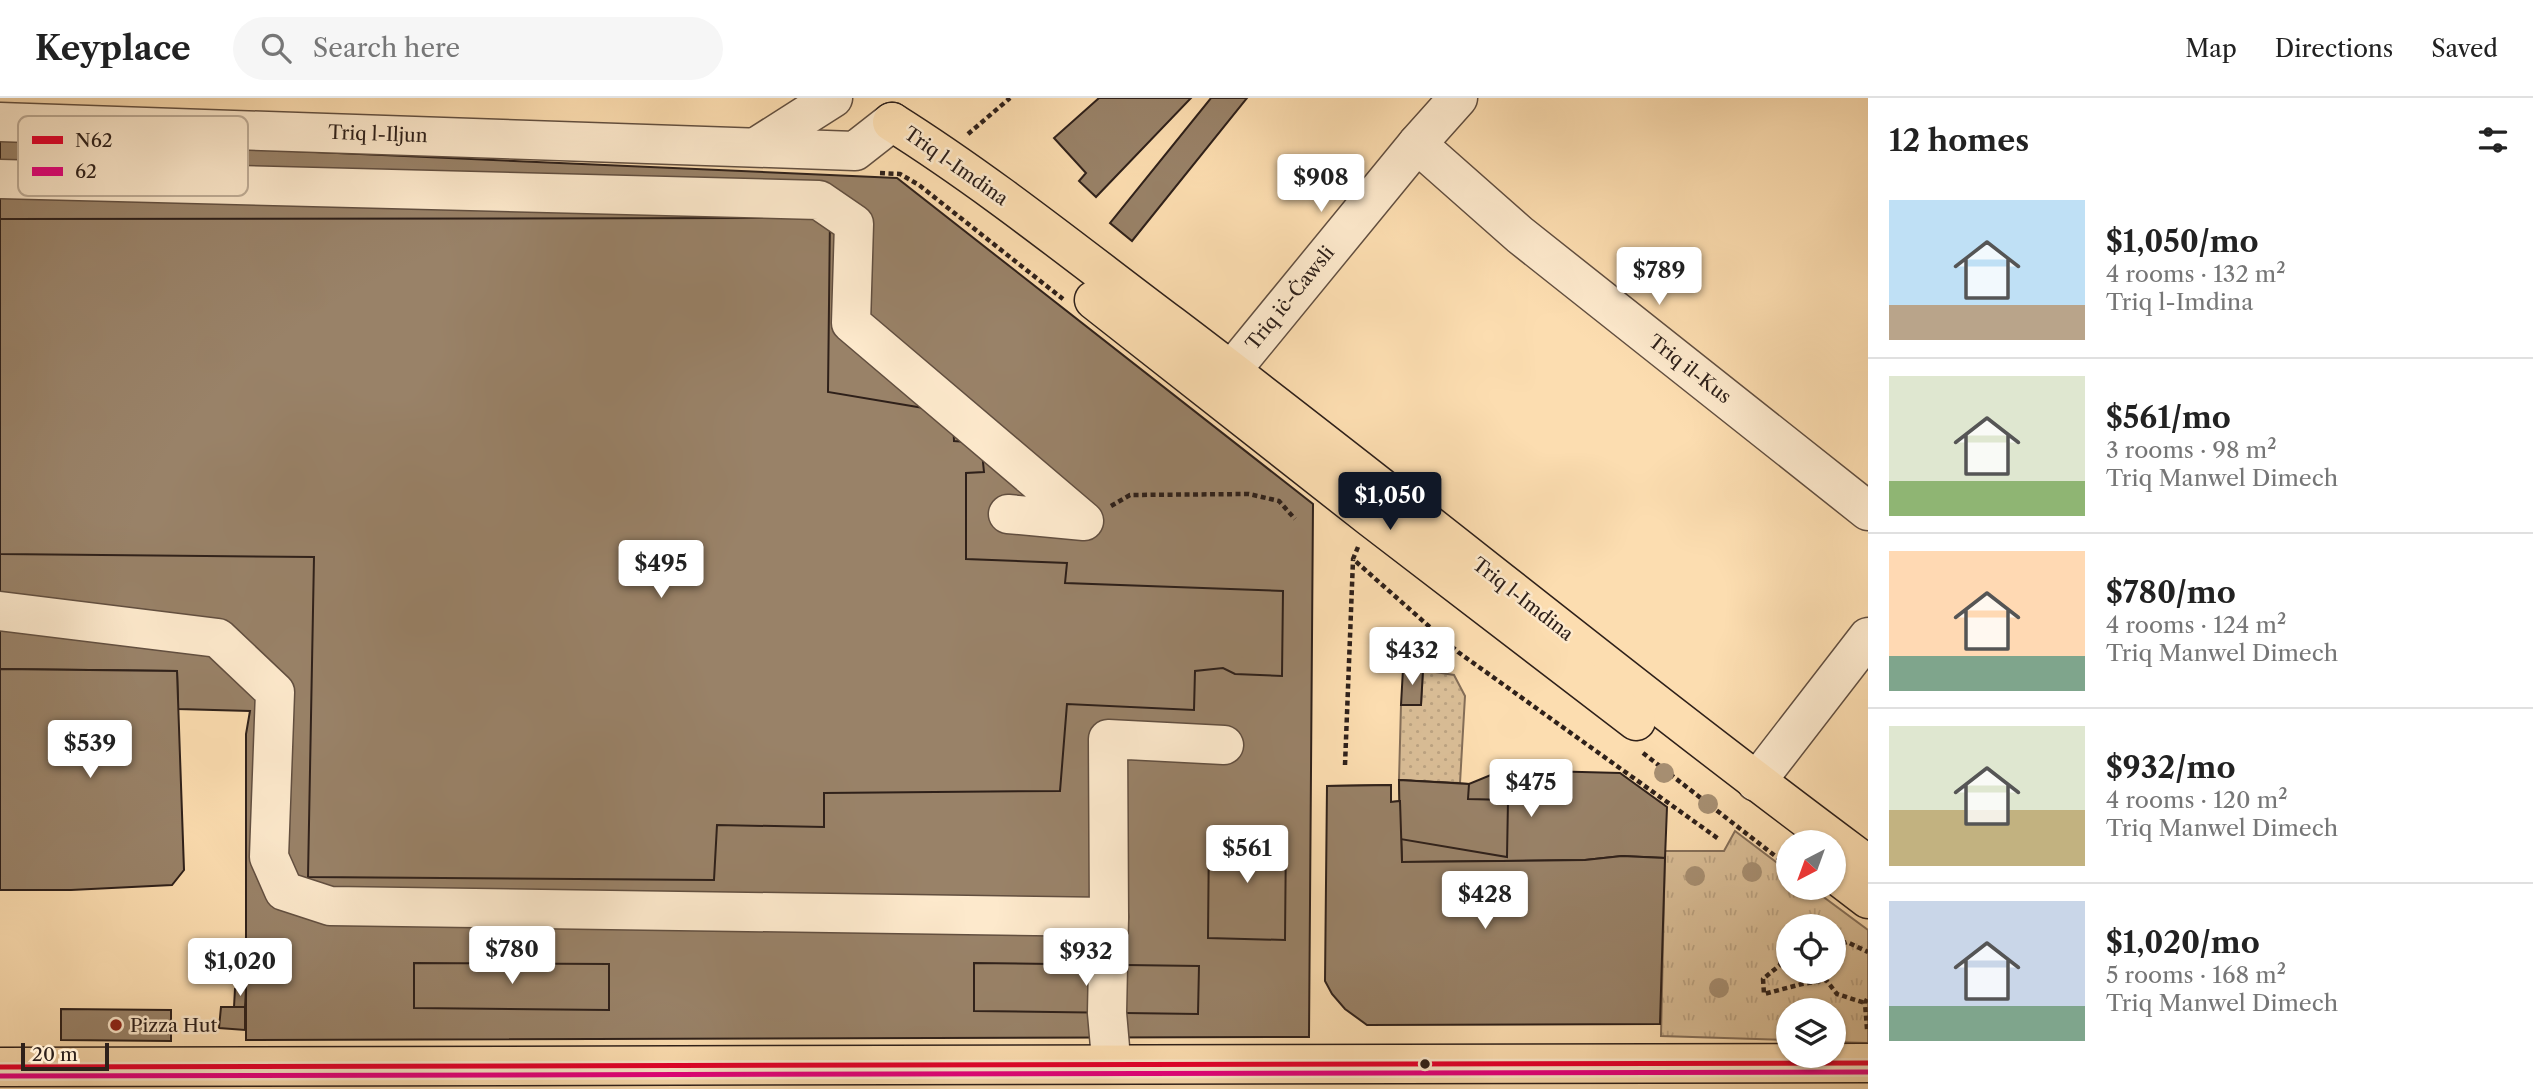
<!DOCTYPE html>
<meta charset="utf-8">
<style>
body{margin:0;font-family:"Libre Caslon Text",serif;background:#f6f6f6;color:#222;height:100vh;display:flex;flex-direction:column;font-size:26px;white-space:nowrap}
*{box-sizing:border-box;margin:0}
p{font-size:23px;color:#767676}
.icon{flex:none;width:38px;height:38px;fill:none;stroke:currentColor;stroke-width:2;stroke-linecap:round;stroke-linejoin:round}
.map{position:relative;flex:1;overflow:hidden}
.drawer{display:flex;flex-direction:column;background:#fff;width:665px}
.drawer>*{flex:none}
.needle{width:46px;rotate:221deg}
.buttons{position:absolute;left:1776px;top:732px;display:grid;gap:14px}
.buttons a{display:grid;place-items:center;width:70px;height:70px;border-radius:50%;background:#fff;box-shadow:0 2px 5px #0004;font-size:35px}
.scale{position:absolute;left:21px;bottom:18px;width:88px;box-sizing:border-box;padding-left:7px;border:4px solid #2e201a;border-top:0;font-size:19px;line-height:24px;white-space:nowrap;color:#2e201a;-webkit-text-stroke:5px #fde9cc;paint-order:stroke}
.price{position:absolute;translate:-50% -60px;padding:0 16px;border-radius:7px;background:#fff;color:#222;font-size:23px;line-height:46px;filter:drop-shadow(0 2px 4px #0008)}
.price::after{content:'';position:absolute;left:50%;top:42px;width:21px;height:16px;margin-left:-10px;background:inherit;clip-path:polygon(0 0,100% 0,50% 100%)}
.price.on{background:#111827;color:#fff}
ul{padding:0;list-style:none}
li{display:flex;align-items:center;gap:21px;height:175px;padding:0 21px}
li+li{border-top:2px solid #e0e0e0}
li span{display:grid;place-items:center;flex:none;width:196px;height:140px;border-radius:0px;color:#555}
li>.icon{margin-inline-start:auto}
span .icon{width:84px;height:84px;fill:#fffc;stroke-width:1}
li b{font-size:30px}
h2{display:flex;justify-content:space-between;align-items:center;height:84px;padding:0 21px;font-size:30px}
header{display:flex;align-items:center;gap:42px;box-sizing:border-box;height:98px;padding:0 35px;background:#fff;border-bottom:2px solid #e0e0e0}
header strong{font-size:33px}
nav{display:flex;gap:38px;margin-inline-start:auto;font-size:24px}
.search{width:490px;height:63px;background:#f6f6f6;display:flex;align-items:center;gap:18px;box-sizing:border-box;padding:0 24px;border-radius:38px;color:#767676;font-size:26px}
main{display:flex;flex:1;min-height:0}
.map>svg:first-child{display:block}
</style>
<header>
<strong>Keyplace</strong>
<div class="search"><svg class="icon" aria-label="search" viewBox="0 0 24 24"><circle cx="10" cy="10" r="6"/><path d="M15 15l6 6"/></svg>Search here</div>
<nav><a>Map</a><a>Directions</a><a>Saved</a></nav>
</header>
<main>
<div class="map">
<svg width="1868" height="991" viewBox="0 0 1868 991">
<defs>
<pattern id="grass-dots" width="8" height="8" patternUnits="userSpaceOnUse" patternTransform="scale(1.75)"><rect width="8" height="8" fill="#d9bd96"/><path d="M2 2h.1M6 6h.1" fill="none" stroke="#bba281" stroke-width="1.8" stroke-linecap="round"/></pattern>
<pattern id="park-tufts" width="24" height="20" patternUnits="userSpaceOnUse" patternTransform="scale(1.75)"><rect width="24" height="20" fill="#d9bd96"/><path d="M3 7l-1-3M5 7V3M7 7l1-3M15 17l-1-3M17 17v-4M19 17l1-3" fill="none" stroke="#bba281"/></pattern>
</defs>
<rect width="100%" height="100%" fill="#fcddb0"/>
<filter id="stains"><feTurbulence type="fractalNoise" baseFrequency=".00286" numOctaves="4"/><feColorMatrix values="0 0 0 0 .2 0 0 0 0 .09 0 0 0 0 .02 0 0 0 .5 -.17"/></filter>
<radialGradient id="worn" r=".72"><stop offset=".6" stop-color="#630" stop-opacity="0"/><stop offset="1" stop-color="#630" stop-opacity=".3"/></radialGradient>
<path fill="url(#grass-dots)" stroke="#846e58" stroke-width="2" d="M1423 572 1454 577 1465 598 1460 685 1399 682 1401 607H1421Z"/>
<path fill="url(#park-tufts)" stroke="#846e58" stroke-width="2" fill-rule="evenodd" d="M1735 733 1788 773V789H1810L1868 832V945L1834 944V912H1788V942L1661 938 1665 753H1724ZM1788 828H1834V873H1788Z"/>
<g fill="#998268" stroke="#2e201a" stroke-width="2">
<path d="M1099 0H1191L1096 99 1079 83 1086 75 1054 40Z"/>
<path d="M1211 0H1247L1132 143 1110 125Z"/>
<path d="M0 40 897 80 1313 406 1309 939 246 942V636L250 613 178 611 177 573 0 571Z"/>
<path d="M830 120 828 294 947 314 953 321 954 343 981 345 984 374 966 375V461L1067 465 1065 485 1283 493 1282 578 1235 576 1223 570 1195 573 1194 612 1067 606 1060 693 824 695V729L717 727 714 782 308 779 314 459 0 456V121Z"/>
<path d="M0 571 177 573 184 772 172 787 71 792H0Z"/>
<path d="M1403 571 1423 572 1421 607H1401Z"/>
<path d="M1503 672 1620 675 1667 709 1665 760 1622 758 1585 762 1402 764 1399 682 1469 686Z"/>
<rect x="1548" y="673" width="18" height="17"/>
<path d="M1399 682 1469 686 1468 701 1508 702 1507 759 1400 741Z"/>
<path d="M1391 687V704L1400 703V741L1328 742 1327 688Z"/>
<path d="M1391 687V704L1400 703 1402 764 1585 762 1622 758 1665 760 1660 926 1367 927 1345 911 1332 896 1325 883 1327 688Z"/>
<path d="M1209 731 1286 733 1285 842 1208 840Z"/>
<path d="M414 865 609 866V912L414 910Z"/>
<path d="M974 865 1199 868 1198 916 974 913Z"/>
<path d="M235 891H246L245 909H234Z"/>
<path d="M221 909H245V932L219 930Z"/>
<path d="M61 911 171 912V943L61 942Z"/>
</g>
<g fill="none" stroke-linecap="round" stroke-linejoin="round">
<defs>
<g id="minor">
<path d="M0 24 855 53 892 24"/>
<path d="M1417 46 1520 137 1868 413"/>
<path d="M756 49 833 0"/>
<path d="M0 81 819 102 854 126 851 225 1084 423 1008 416"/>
<path d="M1231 273 1417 46 1458 0"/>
<path d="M0 513 218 540 275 594 269 759 284 793 330 808 1109 819 1108 641 1224 647"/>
<path d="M1756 684 1868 539"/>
<path d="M1106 966 1110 949 1107 915 1109 819"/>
</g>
<g id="major">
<path d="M892 24C989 85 1079 158 1171 227 1405 404 1632 592 1868 767"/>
<path d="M1094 202 1370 419 1636 623"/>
<path d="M1834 775 1868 801"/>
</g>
<path id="highway" d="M0 969 1868 965"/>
</defs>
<use href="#minor" stroke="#624f40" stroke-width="41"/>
<use href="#major" stroke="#2e201a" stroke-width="41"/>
<use href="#highway" stroke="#2e201a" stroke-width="41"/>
<g stroke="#2e201a" stroke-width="4.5" stroke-dasharray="5 3.5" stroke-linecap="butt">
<path d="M968 36 1010 0"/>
<path d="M880 75 900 76 919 87 1063 201"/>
<path d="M1111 408 1130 397 1249 396 1279 403 1295 421"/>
<path d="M1358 449 1353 461 1458 554 1720 742"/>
<path d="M1643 655 1788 768"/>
<path d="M1345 667 1353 462"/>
<path d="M1788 834 1785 833 1780 867 1763 881 1764 896 1802 886 1826 882 1837 896 1865 905"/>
<path d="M1834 849 1847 844 1868 854"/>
<path d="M1867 931 1865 905 1868 899"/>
</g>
<use href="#minor" stroke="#fde9cc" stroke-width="38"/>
<use href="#major" stroke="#fcddb0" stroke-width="38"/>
<use href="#highway" stroke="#fcddb0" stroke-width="38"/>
<defs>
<path id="bus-1" d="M0 969 1868 965"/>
<path id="bus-2" d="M0 978 1868 974"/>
</defs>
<use href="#bus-1" stroke="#fde9cc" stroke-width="10"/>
<use href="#bus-2" stroke="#fde9cc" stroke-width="10"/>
<use href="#bus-1" stroke="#e4002b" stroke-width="5"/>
<use href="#bus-2" stroke="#e5007d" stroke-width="5"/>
</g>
<g fill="#a78f72">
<circle cx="1664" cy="675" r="10"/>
<circle cx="1708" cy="706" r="10"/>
<circle cx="1752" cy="774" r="10"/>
<circle cx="1695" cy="778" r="10"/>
<circle cx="1719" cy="890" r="10"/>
</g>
<circle fill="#8f2418" stroke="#fde9cc" stroke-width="2.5" cx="116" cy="927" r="7"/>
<circle fill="#2e201a" stroke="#fde9cc" stroke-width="2.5" cx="1425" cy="966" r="6"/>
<g text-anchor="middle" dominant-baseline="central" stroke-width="5" stroke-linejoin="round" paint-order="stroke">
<g font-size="19" fill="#2e201a" stroke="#fde9cc">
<text transform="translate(378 36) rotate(2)">Triq l-Iljun</text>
<text transform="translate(956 68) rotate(35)">Triq l-Imdina</text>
<text transform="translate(1290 200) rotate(-51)">Triq iċ-Ċawsli</text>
<text transform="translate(1690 271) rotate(38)">Triq il-Kus</text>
<text transform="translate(1523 501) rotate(38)">Triq l-Imdina</text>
</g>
<g font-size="19" fill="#2e201a" stroke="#fde9cc" text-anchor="start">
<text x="130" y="927">Pizza Hut</text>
</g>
</g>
<rect x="18" y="18" width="230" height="80" rx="10" fill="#fde9cc" stroke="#bfad97" stroke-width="2"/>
<rect x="32" y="38" width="31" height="8" fill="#e4002b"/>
<rect x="32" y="69" width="31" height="9" fill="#e5007d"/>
<g font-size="19" fill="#2e201a">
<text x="75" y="49">N62</text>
<text x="75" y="80">62</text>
</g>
<rect width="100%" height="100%" filter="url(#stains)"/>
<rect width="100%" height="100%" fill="url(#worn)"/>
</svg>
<div class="buttons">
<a><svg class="needle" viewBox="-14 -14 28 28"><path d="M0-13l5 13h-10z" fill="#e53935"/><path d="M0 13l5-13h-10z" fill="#767676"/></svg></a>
<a><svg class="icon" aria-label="locate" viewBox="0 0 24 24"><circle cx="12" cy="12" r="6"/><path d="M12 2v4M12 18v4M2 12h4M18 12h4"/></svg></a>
<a><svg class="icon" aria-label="layers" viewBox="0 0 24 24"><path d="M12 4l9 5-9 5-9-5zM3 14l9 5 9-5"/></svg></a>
</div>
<div class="scale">20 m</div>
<b class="price" style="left:1321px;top:116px">$908</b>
<b class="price" style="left:1659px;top:209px">$789</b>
<b class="price on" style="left:1390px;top:434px">$1,050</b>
<b class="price" style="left:661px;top:502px">$495</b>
<b class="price" style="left:1412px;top:589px">$432</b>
<b class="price" style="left:90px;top:682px">$539</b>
<b class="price" style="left:1531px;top:721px">$475</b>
<b class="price" style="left:1247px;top:787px">$561</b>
<b class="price" style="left:1485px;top:833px">$428</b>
<b class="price" style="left:512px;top:888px">$780</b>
<b class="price" style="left:1086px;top:890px">$932</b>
<b class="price" style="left:240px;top:900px">$1,020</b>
</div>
<section class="drawer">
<h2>12 homes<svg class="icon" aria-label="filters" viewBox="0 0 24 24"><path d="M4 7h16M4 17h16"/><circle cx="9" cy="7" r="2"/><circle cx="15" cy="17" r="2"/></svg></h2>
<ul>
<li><span style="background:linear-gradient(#bfe0f5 75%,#b9a48a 0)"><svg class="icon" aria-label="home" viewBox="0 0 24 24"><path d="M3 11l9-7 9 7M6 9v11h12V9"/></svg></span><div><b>$1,050/mo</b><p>4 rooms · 132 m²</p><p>Triq l-Imdina</p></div></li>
<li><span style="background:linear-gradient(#dfe7d0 75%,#8fb573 0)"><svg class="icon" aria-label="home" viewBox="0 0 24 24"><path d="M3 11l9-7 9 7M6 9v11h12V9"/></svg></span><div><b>$561/mo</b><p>3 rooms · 98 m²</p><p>Triq Manwel Dimech</p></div></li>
<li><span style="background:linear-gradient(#ffd9b3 75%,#7fa58c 0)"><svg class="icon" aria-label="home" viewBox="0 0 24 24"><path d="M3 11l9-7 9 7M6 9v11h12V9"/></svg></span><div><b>$780/mo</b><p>4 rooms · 124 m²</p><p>Triq Manwel Dimech</p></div></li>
<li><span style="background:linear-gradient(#dfe7d0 60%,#c2b280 0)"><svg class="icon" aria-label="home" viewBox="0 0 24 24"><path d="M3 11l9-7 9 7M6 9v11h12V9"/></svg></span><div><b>$932/mo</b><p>4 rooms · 120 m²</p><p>Triq Manwel Dimech</p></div></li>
<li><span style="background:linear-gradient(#c9d6e8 75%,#7fa58c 0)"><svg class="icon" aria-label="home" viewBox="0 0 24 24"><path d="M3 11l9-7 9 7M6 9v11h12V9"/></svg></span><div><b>$1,020/mo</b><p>5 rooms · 168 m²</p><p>Triq Manwel Dimech</p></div></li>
</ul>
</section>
</main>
